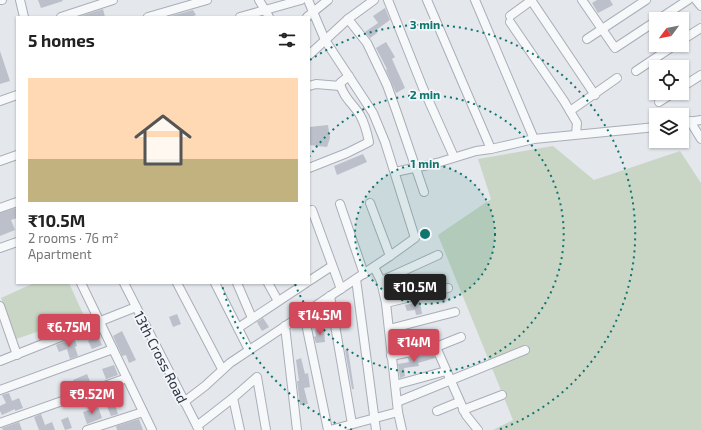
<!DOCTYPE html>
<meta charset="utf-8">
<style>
body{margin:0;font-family:"Exo 2",sans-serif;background:#f6f6f6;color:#222;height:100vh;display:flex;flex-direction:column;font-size:15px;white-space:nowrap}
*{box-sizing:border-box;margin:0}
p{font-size:13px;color:#767676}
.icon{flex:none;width:22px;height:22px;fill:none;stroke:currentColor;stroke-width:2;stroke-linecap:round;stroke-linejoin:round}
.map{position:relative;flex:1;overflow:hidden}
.panel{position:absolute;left:16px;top:16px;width:294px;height:268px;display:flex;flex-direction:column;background:#fff;border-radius:0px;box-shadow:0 1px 3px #0004}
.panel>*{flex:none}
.needle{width:26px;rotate:238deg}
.buttons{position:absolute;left:649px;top:12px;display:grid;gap:8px}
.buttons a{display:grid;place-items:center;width:40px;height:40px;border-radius:0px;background:#fff;box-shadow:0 1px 3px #0004;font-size:20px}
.price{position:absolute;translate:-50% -34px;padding:0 9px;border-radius:4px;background:#d1495b;color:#fff;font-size:13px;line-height:26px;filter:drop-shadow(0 1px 2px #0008)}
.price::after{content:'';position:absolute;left:50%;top:24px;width:12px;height:9px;margin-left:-6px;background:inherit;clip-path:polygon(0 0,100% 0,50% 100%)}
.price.current{background:#222;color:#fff}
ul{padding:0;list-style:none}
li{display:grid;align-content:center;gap:8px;height:212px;padding:0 12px}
li span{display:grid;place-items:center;height:124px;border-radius:0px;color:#555}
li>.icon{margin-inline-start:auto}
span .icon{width:72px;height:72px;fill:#fffc;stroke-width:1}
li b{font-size:17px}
h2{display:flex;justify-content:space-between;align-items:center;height:48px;padding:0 12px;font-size:17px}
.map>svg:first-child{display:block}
</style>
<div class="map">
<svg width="701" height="430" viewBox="0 0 701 430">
<rect width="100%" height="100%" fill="#e4e7ec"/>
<g fill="#c9d6c5">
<path d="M553 146 594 180 680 151 701 183V430H493L513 420 438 235 491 199 478 159Z"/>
<path d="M34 283H69L84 316 16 339 1 298Z"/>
</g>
<g fill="#bbc0ca">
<path d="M38 0H62L63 1 41 8Z"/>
<path d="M597 0H610L613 5 598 13 592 3Z"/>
<path d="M385 8 390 20 376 30 377 33 370 38 365 32 378 23 373 16Z"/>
<path d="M103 9 105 17H81V16Z"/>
<path d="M193 10 196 15 191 17 171 16Z"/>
<path d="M386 42 395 57 392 59 405 88 396 93 386 70 387 69 376 48Z"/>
<path d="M0 51 10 81 0 84Z"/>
<path d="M328 125 330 138 327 147 309 145V127Z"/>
<path d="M363 154 367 162 337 175 334 166Z"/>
<path d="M16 208H17V218L11 220 15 230 0 236V213Z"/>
<path d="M420 302 422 314 416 315 415 310 407 311 405 305Z"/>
<path d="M177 314 181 324 173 327 169 317Z"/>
<path d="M263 318 269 327 262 331 257 322Z"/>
<path d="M324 329 325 342 316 343 314 337 316 336 315 330Z"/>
<path d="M122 331 136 360 129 363 126 355 122 356 113 336Z"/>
<path d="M400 332 403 348 397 349 395 333Z"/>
<path d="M416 332 420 345 413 346 410 334Z"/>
<path d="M98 336 102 345 92 349 88 341Z"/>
<path d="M74 338 77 346 75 347 78 356 70 359 67 349 59 352 56 345Z"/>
<path d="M345 350H348L354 389H352Z"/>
<path d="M433 353 435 358 418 363 419 366 404 368 405 376 400 378 398 364 409 362 408 358Z"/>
<path d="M301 358 305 374 308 373 310 387 304 388 308 404 300 405 297 381H299L296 360Z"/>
<path d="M114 365 118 375 106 379 102 369Z"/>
<path d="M87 374 91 384 76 389 73 380Z"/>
<path d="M9 393 12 401 19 398 23 408 15 411V409L2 415 0 411V406L6 403 2 395Z"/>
<path d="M114 401 118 414 111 416 106 404Z"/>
<path d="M98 407 102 418 87 424 83 412Z"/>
<path d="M41 414 45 425 52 422 55 430H39L34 417Z"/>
<path d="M68 417 72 428 65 430 61 420Z"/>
<path d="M139 419 143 430H117L116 426Z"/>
<path d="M19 422 22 430H3L2 428Z"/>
</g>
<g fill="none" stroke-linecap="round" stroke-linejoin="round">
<defs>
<g id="minor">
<path d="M0 0H2"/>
<path d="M20 0 24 17"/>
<path d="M259 0 269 17"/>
<path d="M388 0 423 88 454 157"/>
<path d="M427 0 491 149"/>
<path d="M475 0 534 139"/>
<path d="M531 0 595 95"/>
<path d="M582 0 615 48 656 21"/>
<path d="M696 0 701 6"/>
<path d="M510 16 532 0"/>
<path d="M61 17 113 0"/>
<path d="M148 17 207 0"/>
<path d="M240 17 301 0"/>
<path d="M307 17 328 0"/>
<path d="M348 19 367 43 387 85 397 113 424 192"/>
<path d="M659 19 688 0"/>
<path d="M510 22 564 101 577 123 576 134"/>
<path d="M587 39 646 0"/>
<path d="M682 40 701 28"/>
<path d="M309 55 348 19 374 0"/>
<path d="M636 71 675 45"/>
<path d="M309 86 316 84 340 86"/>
<path d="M682 87 701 75"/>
<path d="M0 101 17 95"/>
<path d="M659 102 673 93"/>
<path d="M570 111 617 78"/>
<path d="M690 121 701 139"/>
<path d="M682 123 701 120"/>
<path d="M0 161 17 155"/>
<path d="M309 168 347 153 369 142C367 132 365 124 360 115 354 105 342 96 340 83L349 76"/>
<path d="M395 172 437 163 476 151 491 149 534 139 656 127"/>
<path d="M370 203 390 256"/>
<path d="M340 204 364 274"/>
<path d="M0 208 17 202"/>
<path d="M312 210 341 289"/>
<path d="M0 248 17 242"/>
<path d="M356 279 376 430"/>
<path d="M309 281 332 266"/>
<path d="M381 281 438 255"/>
<path d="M81 283 152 430"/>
<path d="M124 283 199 430"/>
<path d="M177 283 222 369"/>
<path d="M215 283 249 350"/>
<path d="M237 283 252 318"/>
<path d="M268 283 278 301"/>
<path d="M330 296 352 424"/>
<path d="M386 303 448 288"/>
<path d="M0 306 17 355"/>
<path d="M304 314 328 430"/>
<path d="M285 326 297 430"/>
<path d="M238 328 306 283"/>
<path d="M389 329 455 312"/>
<path d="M436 347 461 337"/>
<path d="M391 356 436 347 466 415 478 430"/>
<path d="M0 361 136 307"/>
<path d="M395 385 446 371"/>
<path d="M0 390 113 349"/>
<path d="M233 398 257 377 266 430"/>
<path d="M184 402 205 386 230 363 390 256 415 238 385 142 373 113 325 40 308 0"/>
<path d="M397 402 525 350"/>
<path d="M463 410 502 395"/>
<path d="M437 411 459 402"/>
<path d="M398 412 402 430"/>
<path d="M0 423 127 378"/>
<path d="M197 426 233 398 240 430"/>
<path d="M87 430 143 412"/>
<path d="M330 430 398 412 386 303 381 281 374 267"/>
</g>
</defs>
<use href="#minor" stroke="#a9aeb7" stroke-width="10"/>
<use href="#minor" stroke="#f7f8fa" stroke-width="8"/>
</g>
<circle cx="425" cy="234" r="70" fill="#0f766e" fill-opacity=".12"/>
<g fill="none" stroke="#0f766e" stroke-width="2" stroke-dasharray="2 4">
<circle cx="425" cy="234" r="70"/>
<path d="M309 157A139 139 0 1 1 295 284"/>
<path d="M352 430A209 209 0 0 1 222 285M310 60A209 209 0 1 1 498 430"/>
</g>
<g text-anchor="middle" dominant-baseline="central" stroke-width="3.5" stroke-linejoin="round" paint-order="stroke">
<g font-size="14" fill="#2b3445" stroke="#f4f6f9">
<text transform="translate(161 357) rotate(63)">13th Cross Road</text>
</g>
</g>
<circle cx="425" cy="234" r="6" fill="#0f766e" stroke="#f4f6f9" stroke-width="2"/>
<g font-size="12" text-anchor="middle" font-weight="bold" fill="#0f766e" stroke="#f4f6f9" stroke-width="3.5" stroke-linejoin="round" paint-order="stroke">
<text x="425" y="29">3 min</text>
<text x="425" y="99">2 min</text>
<text x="425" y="168">1 min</text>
</g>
</svg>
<div class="buttons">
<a><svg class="needle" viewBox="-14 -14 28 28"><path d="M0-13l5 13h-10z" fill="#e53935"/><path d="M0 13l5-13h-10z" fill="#767676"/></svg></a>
<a><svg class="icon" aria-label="locate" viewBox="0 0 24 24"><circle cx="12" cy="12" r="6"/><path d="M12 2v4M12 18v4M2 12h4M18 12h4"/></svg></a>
<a><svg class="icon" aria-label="layers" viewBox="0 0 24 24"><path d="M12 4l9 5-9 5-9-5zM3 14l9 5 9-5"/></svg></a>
</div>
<b class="price current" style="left:415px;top:308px">₹10.5M</b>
<b class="price" style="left:320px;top:336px">₹14.5M</b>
<b class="price" style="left:69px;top:348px">₹6.75M</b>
<b class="price" style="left:414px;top:363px">₹14M</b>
<b class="price" style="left:92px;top:415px">₹9.52M</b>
<section class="panel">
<h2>5 homes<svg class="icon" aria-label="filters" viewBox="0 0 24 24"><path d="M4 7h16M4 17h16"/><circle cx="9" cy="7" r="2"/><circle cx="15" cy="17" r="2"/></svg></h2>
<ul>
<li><span style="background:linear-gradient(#ffd9b3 65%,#c2b280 0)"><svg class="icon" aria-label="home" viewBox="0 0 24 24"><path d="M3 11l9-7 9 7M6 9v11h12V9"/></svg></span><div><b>₹10.5M</b><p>2 rooms · 76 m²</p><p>Apartment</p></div></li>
</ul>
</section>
</div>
